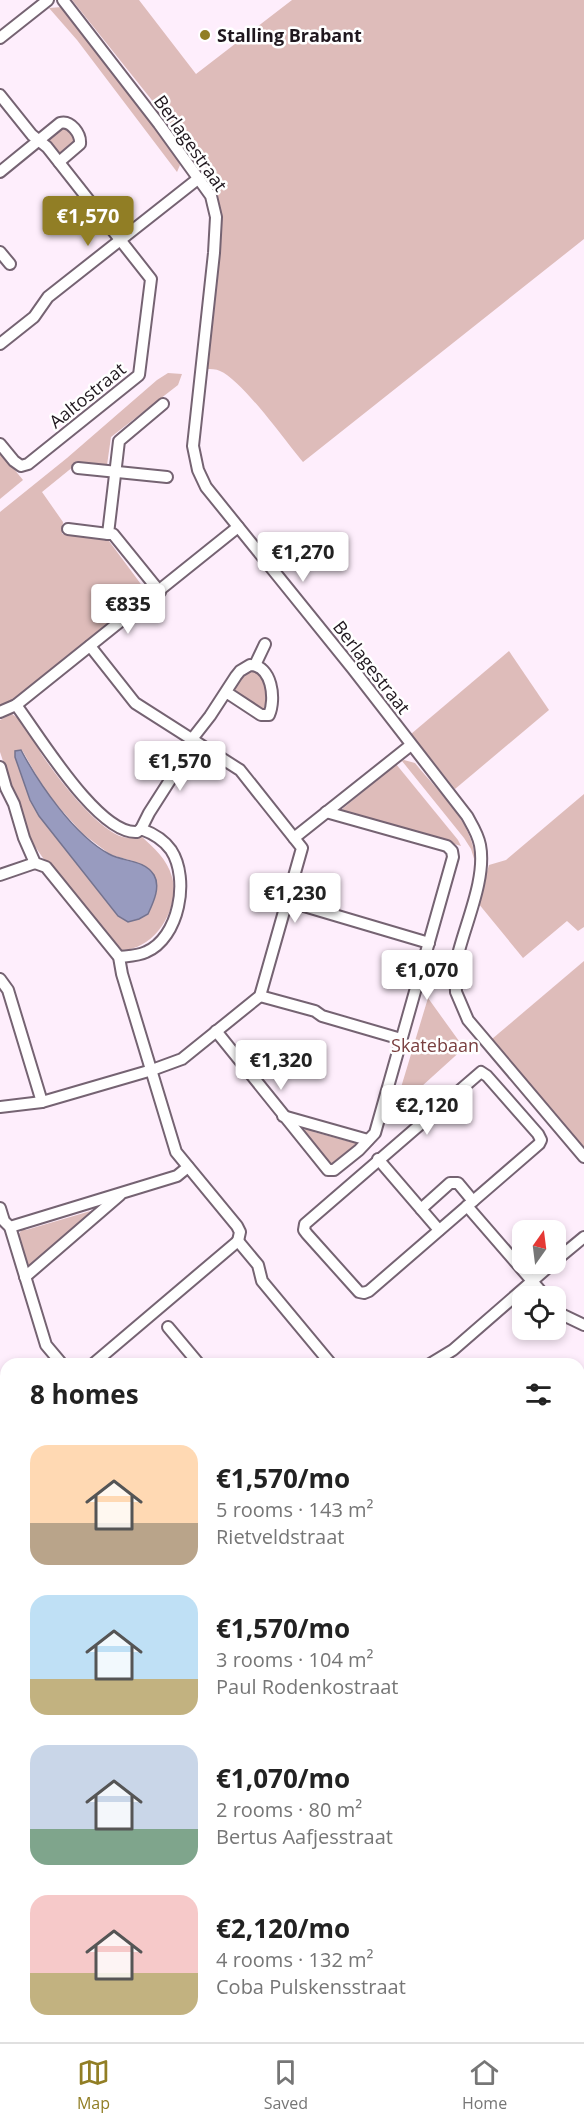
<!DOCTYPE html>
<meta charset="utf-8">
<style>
body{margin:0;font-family:"Open Sans",sans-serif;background:#f2f2f2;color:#222;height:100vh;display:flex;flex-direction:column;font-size:22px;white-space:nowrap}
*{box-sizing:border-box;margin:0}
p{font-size:20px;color:#767676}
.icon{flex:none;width:33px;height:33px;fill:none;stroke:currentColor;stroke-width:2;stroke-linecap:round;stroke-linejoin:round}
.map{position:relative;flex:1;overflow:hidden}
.side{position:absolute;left:0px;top:1358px;width:585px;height:686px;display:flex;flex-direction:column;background:#fff;border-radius:18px 18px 0 0;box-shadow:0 3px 9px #0003}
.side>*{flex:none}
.needle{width:39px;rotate:14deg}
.fabs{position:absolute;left:512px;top:1220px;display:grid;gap:12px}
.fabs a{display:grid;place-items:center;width:54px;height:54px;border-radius:12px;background:#fff;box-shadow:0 3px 9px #0003;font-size:30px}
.price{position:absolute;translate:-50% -51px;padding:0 14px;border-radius:6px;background:#fff;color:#222;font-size:20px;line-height:39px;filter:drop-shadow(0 2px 3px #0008)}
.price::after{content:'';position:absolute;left:50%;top:36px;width:18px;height:14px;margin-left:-9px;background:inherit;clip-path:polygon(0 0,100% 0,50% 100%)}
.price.selected{background:#917e25;color:#fff}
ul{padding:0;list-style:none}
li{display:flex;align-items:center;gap:18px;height:150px;padding:0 30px}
li span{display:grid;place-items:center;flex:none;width:168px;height:120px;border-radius:18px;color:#555}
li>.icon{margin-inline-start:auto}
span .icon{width:72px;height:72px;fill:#fffc;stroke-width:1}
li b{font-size:26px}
h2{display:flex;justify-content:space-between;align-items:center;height:72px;padding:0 30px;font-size:26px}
.tab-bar{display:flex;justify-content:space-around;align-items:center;height:84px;border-top:2px solid #e0e0e0;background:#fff;font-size:16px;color:#767676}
.tab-bar a{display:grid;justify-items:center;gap:3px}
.tab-bar .selected{color:#917e25}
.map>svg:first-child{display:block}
</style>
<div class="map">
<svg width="584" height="2042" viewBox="0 0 584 2042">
<rect width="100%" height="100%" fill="#feeefc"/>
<g fill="#debcba" fill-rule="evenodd">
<path d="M72 0H139L196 74 292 0H584V239L303 462C286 442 242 380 220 371 216 369 211 369 206 369L220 216 210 173Z"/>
<path d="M62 7 99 51 172 150 180 165 177 172 77 40 49 8Z"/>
<path d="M65 125 76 139 59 154 46 139Z"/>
<path d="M168 373 182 374 178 385 111 437 107 465 79 462 42 492 63 522 62 534 106 537 146 591 25 692 0 706V512L67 458 157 380Z"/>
<path d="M0 452 23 480 0 499Z"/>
<path d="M509 651 549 710 455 789 411 734Z"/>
<path d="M254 670C267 678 272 698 264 711L237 695C230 683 243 673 254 670Z"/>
<path d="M12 714C27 723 33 740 42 755 57 777 97 830 123 837 129 839 135 837 141 836 154 848 167 859 172 877 181 908 154 952 119 950L52 871 34 845 21 815 0 752V720ZM22 750 47 794 83 834 111 855 133 861 157 889 148 914 128 922 118 916 39 816Z"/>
<path d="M404 760 415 763C438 792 475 823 475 862L471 849 464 838 402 761Z"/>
<path d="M396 764 458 840 461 846 341 810Z"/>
<path d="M584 794V927L578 931 567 921 523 958 478 903 489 865 506 860Z"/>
<path d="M584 961V1148L492 1039Z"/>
<path d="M428 998 464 1048 390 1115 396 1104Z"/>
<path d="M306 1128 315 1129 314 1132 351 1142 353 1139 357 1142V1146L333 1165 325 1160 326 1158 308 1136 306 1137 303 1132Z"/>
<path d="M94 1207H97L98 1210 33 1266 26 1264 18 1235 23 1228 26 1230 94 1210Z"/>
<path d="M584 1798V1883L579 1887V1802Z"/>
<path d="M322 2037H382L383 2039 386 2037H458L461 2042H323Z"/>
</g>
<path fill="#989bbf" stroke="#74738f" stroke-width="1.5" d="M21 750C39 784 74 835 109 854 123 862 144 859 154 875 161 887 153 903 148 914L139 919 128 922 118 916 39 816 30 800 15 757V751Z"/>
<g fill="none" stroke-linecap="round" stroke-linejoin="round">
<defs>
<g id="minor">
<path d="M63 0 159 124 211 196 216 217 214 253 193 446 198 470 206 487 353 669 467 816C472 825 478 834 480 845 487 881 462 930 455 967L456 992 468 1020 584 1157"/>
<path d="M0 38 48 0"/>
<path d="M0 95 32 135 47 147 151 279 139 375 28 464 21 466 14 461 0 444"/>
<path d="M0 172 60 123C71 120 81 134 80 144L59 162"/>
<path d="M0 252 10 264"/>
<path d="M0 344 34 317 48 297 199 178"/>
<path d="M78 468 167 477"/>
<path d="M68 529 108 534"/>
<path d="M160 592 113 534H108L119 441 163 404"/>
<path d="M255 665 265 644"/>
<path d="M16 705C38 734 98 835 137 832L141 829C152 833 164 840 171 850 190 879 179 938 146 952 138 956 127 956 119 957"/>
<path d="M0 712 16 705 238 527"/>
<path d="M192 739 210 716 236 676 240 671 250 665C272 665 276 699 269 715H261L226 692"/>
<path d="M0 767 6 788 14 804 24 838 35 863 46 867 119 957 122 974 176 1152 237 1226 240 1232 238 1241"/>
<path d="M141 829 149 813 195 741"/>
<path d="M294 838 411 745"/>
<path d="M0 875 35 863"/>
<path d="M287 901 429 943"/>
<path d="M0 979 8 990 42 1102"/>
<path d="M260 996 315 1011 322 1016 401 1039"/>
<path d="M216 1031 328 1170H334L359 1150 375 1133 453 857 452 851 447 846 326 812"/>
<path d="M481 1072 487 1076 538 1134 541 1140 539 1144 369 1291 364 1293 359 1292 307 1234 304 1230 305 1224Z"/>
<path d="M0 1107 42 1102 152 1070 182 1059 260 996 302 848 240 770 135 703 90 646"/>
<path d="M283 1116 368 1140"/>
<path d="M378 1159 439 1230"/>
<path d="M467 1206 545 1296"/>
<path d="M0 1208 4 1221 10 1227 46 1345 62 1364"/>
<path d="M421 1209 450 1183H458L473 1201"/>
<path d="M10 1227 177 1176 188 1167"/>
<path d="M238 1241 258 1265 262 1281 331 1364"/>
<path d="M555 1261 584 1237"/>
<path d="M25 1277 120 1195"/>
<path d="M555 1307 561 1314 584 1325"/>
<path d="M168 1327 199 1364"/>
<path d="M93 1364 238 1241"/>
<path d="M430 1364 453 1350 553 1263"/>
<path d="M0 1439 6 1434"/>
<path d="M579 1439 584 1442"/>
<path d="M579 1568 584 1570"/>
<path d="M579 1680 584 1682"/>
<path d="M0 1778 6 1785"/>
<path d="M579 1795 584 1791"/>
<path d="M579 2025 584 2023"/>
<path d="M309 2037 310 2042"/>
<path d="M268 2042V2037"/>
</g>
</defs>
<use href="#minor" stroke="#756372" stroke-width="14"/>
<use href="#minor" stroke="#fff" stroke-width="10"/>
</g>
<circle fill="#917e25" stroke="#fff" stroke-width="2" cx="205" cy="35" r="6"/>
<g text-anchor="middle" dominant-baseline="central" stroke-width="5" stroke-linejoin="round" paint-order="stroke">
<g font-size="18" font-weight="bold" fill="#1f171e" stroke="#fff" text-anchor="start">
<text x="217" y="35">Stalling Brabant</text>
</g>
<g font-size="18" fill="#1f171e" stroke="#fff">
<text transform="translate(191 143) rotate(55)">Berlagestraat</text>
<text transform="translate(87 395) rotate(-39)">Aaltostraat</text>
<text transform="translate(372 667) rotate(52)">Berlagestraat</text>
</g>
<g font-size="18" fill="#793f3f" stroke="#fff">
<text x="435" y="1045">Skatebaan</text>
</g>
</g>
</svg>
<div class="fabs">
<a><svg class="needle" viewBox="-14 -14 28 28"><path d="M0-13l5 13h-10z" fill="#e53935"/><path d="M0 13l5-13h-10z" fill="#767676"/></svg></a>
<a><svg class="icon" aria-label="locate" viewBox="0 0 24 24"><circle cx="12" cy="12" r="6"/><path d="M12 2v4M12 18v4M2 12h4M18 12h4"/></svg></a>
</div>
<b class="price selected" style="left:88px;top:247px">€1,570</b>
<b class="price" style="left:303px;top:583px">€1,270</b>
<b class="price" style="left:128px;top:635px">€835</b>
<b class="price" style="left:180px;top:792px">€1,570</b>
<b class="price" style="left:295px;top:924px">€1,230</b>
<b class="price" style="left:427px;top:1001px">€1,070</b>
<b class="price" style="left:281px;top:1091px">€1,320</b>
<b class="price" style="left:427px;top:1136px">€2,120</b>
<section class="side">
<h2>8 homes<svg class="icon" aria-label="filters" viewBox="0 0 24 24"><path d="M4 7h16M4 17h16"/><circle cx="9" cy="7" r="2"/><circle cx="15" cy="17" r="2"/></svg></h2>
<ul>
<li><span style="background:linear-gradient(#ffd9b3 65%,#b9a48a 0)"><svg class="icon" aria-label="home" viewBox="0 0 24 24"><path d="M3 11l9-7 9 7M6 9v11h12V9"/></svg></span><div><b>€1,570/mo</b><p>5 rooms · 143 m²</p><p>Rietveldstraat</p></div></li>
<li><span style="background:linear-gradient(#bfe0f5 70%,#c2b280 0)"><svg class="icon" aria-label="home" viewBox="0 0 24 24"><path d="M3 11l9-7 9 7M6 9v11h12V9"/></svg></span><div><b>€1,570/mo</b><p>3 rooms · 104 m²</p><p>Paul Rodenkostraat</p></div></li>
<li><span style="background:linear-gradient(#c9d6e8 70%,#7fa58c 0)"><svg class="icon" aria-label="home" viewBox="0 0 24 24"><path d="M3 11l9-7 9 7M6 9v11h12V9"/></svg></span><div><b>€1,070/mo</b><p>2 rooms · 80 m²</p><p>Bertus Aafjesstraat</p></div></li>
<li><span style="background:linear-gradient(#f6c9c9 65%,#c2b280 0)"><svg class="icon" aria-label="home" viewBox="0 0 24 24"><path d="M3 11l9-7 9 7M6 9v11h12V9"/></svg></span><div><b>€2,120/mo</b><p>4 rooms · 132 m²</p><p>Coba Pulskensstraat</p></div></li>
</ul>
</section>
</div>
<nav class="tab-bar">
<a class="selected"><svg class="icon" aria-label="map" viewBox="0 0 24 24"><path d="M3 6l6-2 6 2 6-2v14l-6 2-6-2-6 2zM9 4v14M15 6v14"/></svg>Map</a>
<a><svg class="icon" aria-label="saved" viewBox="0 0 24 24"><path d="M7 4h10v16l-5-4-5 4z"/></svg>Saved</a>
<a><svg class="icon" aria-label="home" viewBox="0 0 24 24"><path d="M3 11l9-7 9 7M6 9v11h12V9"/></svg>Home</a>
</nav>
